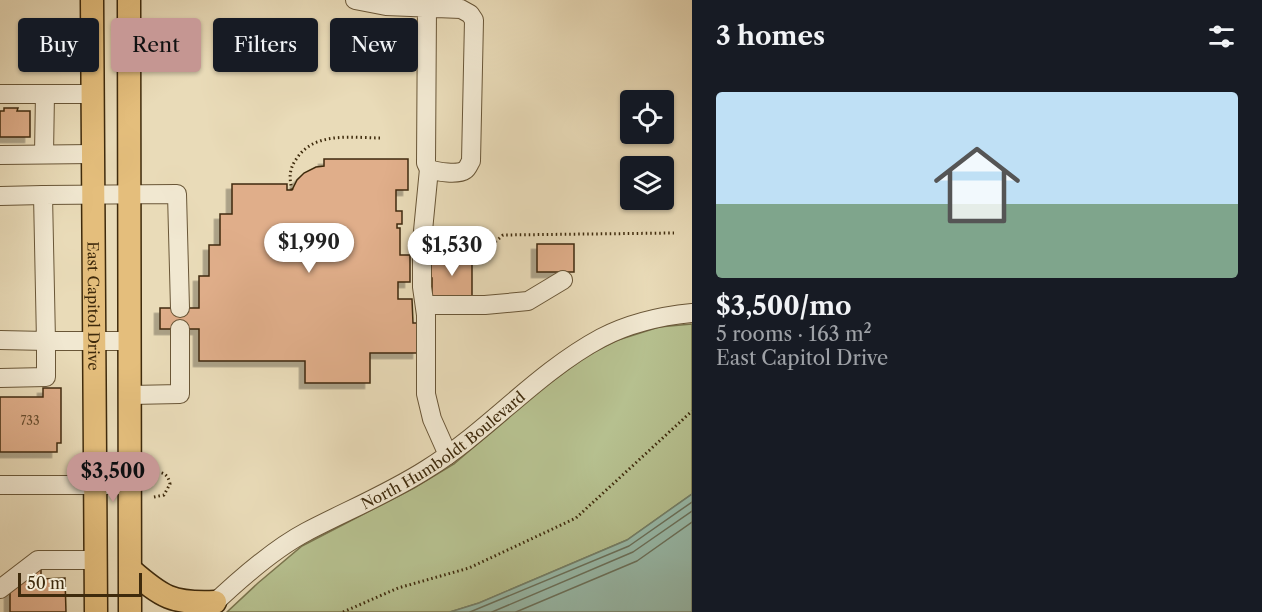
<!DOCTYPE html>
<meta charset="utf-8">
<style>
body{margin:0;font-family:"Libre Caslon Text",serif;background:#242831;color:#f1f3f6;height:100vh;display:flex;flex-direction:column;font-size:22px;white-space:nowrap}
*{box-sizing:border-box;margin:0}
p{font-size:20px;color:#9ea1a6}
.icon{flex:none;width:33px;height:33px;fill:none;stroke:currentColor;stroke-width:2;stroke-linecap:round;stroke-linejoin:round}
.map{position:relative;flex:1;overflow:hidden}
.details{display:flex;flex-direction:column;background:#171b24;width:570px}
.details>*{flex:none}
.top-card{position:absolute;left:18px;top:18px;width:570px;height:54px;display:flex;gap:12px}
.fabs{position:absolute;left:620px;top:90px;display:grid;gap:12px}
.fabs a{display:grid;place-items:center;width:54px;height:54px;border-radius:6px;background:#171b24;box-shadow:0 2px 4px #0004;font-size:30px}
.scale{position:absolute;left:18px;bottom:15px;width:124px;box-sizing:border-box;padding-left:6px;border:3px solid #3e2a0c;border-top:0;font-size:16px;line-height:21px;white-space:nowrap;color:#3e2a0c;-webkit-text-stroke:4px #f1e8d1;paint-order:stroke}
.price{position:absolute;translate:-50% -51px;padding:0 14px;border-radius:21px;background:#fff;color:#222;font-size:20px;line-height:39px;filter:drop-shadow(0 2px 3px #0008)}
.price::after{content:'';position:absolute;left:50%;top:36px;width:18px;height:14px;margin-left:-9px;background:inherit;clip-path:polygon(0 0,100% 0,50% 100%)}
.price.current{background:#c59692;color:#111}
ul{padding:0;list-style:none}
li{display:grid;align-content:center;gap:12px;height:318px;padding:0 24px}
li+li{border-top:2px solid #363941}
li span{display:grid;place-items:center;height:186px;border-radius:6px;color:#555}
li>.icon{margin-inline-start:auto}
span .icon{width:108px;height:108px;fill:#fffc;stroke-width:1}
li b{font-size:26px}
h2{display:flex;justify-content:space-between;align-items:center;height:72px;padding:0 24px;font-size:26px}
.tag{padding:0 21px;border-radius:6px;background:#171b24;box-shadow:0 2px 4px #0004;font-size:21px;line-height:54px}
.tag.current{background:#c59692;color:#111}
main{display:flex;flex:1;min-height:0}
.map>svg:first-child{display:block}
</style>
<main>
<div class="map">
<svg width="692" height="612" viewBox="0 0 692 612">
<defs>
<filter id="shadow"><feDropShadow dx="-5.5" dy="5.5" stdDeviation="0" flood-color="#0004"/></filter>
</defs>
<rect width="100%" height="100%" fill="#e9dbb8"/>
<filter id="stains"><feTurbulence type="fractalNoise" baseFrequency=".00333" numOctaves="4"/><feColorMatrix values="0 0 0 0 .2 0 0 0 0 .09 0 0 0 0 .02 0 0 0 .5 -.17"/></filter>
<radialGradient id="worn" r=".72"><stop offset=".6" stop-color="#630" stop-opacity="0"/><stop offset="1" stop-color="#630" stop-opacity=".3"/></radialGradient>
<path fill="#b6c08f" stroke="#7a754e" stroke-width="1.5" d="M692 324V494L627 540 479 603 450 612H227L258 583 302 546 414 488 454 464 539 391 588 355 618 340 659 327Z"/>
<path fill="#98bbab" stroke="#74816b" stroke-width="1.5" d="M692 494V612H450L479 603 627 540Z"/>
<g fill="none" stroke-linecap="round" stroke-linejoin="round">
<g stroke="#6b725c" stroke-width="1.5">
<path d="M470 612 629 546 692 502"/>
<path d="M492 612 633 552 692 511"/>
<path d="M516 612 637 561 692 522"/>
</g>
</g>
<g fill="#e0ae8a" stroke="#3e2a0c" stroke-width="1.5" filter="url(#shadow)">
<path d="M4 108H18L17 111H30V137H0V111H4Z"/>
<path d="M324 159H408V190H396V211H402V224H397V228H400V255H410V282H398V299H412L413 323H418V353H370V383H305V361H199V329H160V308H199V276H209V245H220V214H232V184H287V190H292L297 180 304 173 316 167 324 166Z"/>
<rect x="537" y="244" width="37" height="28"/>
<path d="M432 253H472V301H432V278H430L429 262H431Z"/>
<path d="M43 388H61V443H57V452H0V397H43Z"/>
<path d="M30 570H41V579L65 578 66 612H10V589Z"/>
</g>
<g fill="none" stroke-linecap="round" stroke-linejoin="round">
<defs>
<g id="minor">
<path d="M355 0 386 6 461 9 470 14 474 20 471 161C469 164 468 168 465 170 458 175 437 172 429 169L426 163 427 8"/>
<path d="M0 94H93"/>
<path d="M44 154 45 94"/>
<path d="M0 155 93 154"/>
<path d="M429 169 422 241V287L426 315V394L432 419 448 455"/>
<path d="M0 196 43 195"/>
<path d="M425 305H485L528 301 563 280"/>
<path d="M0 340 46 341 43 195 177 194 180 308"/>
<path d="M0 378 46 377V341H130"/>
<path d="M131 395 180 394V329"/>
<path d="M0 485H131"/>
<path d="M0 589 38 560H96"/>
<path id="s1" d="M206 611C234 584 272 550 306 532 346 511 388 494 427 469 488 431 536 373 601 338 628 324 661 316 692 313"/>
</g>
<g id="major">
<path id="s2" d="M92 0 96 612"/>
<path d="M129 0 130 612"/>
<path d="M131 570C162 597 172 604 215 602"/>
</g>
</defs>
<use href="#minor" stroke="#695637" stroke-width="20"/>
<use href="#major" stroke="#3e2a0c" stroke-width="25"/>
<g stroke="#3e2a0c" stroke-width="3" stroke-dasharray="1.5 3" stroke-linecap="butt">
<path d="M292 190C289 177 289 169 297 158 315 131 353 138 382 138"/>
<path d="M472 263 503 235 674 233"/>
<path d="M154 497 164 495 170 484C168 474 163 472 154 472"/>
<path d="M343 612 398 588 469 568 576 518 692 411"/>
</g>
<use href="#minor" stroke="#f1e8d1" stroke-width="18"/>
<use href="#major" stroke="#e4be7c" stroke-width="22"/>
</g>
<g text-anchor="middle" dominant-baseline="central" stroke-width="4.5" stroke-linejoin="round" paint-order="stroke">
<g font-size="12" fill="#664b2c">
<text x="30" y="420">733</text>
</g>
<g font-size="15" fill="#3e2a0c" stroke="#f1e8d1">
<text stroke="none"><textPath href="#s2" startOffset="306">East Capitol Drive</textPath></text>
<text stroke="none"><textPath href="#s1" startOffset="288">North Humboldt Boulevard</textPath></text>
</g>
</g>
<rect width="100%" height="100%" filter="url(#stains)"/>
<rect width="100%" height="100%" fill="url(#worn)"/>
</svg>
<div class="fabs">
<a><svg class="icon" aria-label="locate" viewBox="0 0 24 24"><circle cx="12" cy="12" r="6"/><path d="M12 2v4M12 18v4M2 12h4M18 12h4"/></svg></a>
<a><svg class="icon" aria-label="layers" viewBox="0 0 24 24"><path d="M12 4l9 5-9 5-9-5zM3 14l9 5 9-5"/></svg></a>
</div>
<div class="scale">50 m</div>
<b class="price" style="left:309px;top:274px">$1,990</b>
<b class="price" style="left:452px;top:277px">$1,530</b>
<b class="price current" style="left:113px;top:503px">$3,500</b>
<div class="top-card">
<a class="tag">Buy</a>
<a class="tag current">Rent</a>
<a class="tag">Filters</a>
<a class="tag">New</a>
</div>
</div>
<section class="details">
<h2>3 homes<svg class="icon" aria-label="filters" viewBox="0 0 24 24"><path d="M4 7h16M4 17h16"/><circle cx="9" cy="7" r="2"/><circle cx="15" cy="17" r="2"/></svg></h2>
<ul>
<li><span style="background:linear-gradient(#bfe0f5 60%,#7fa58c 0)"><svg class="icon" aria-label="home" viewBox="0 0 24 24"><path d="M3 11l9-7 9 7M6 9v11h12V9"/></svg></span><div><b>$3,500/mo</b><p>5 rooms · 163 m²</p><p>East Capitol Drive</p></div></li>
</ul>
</section>
</main>
